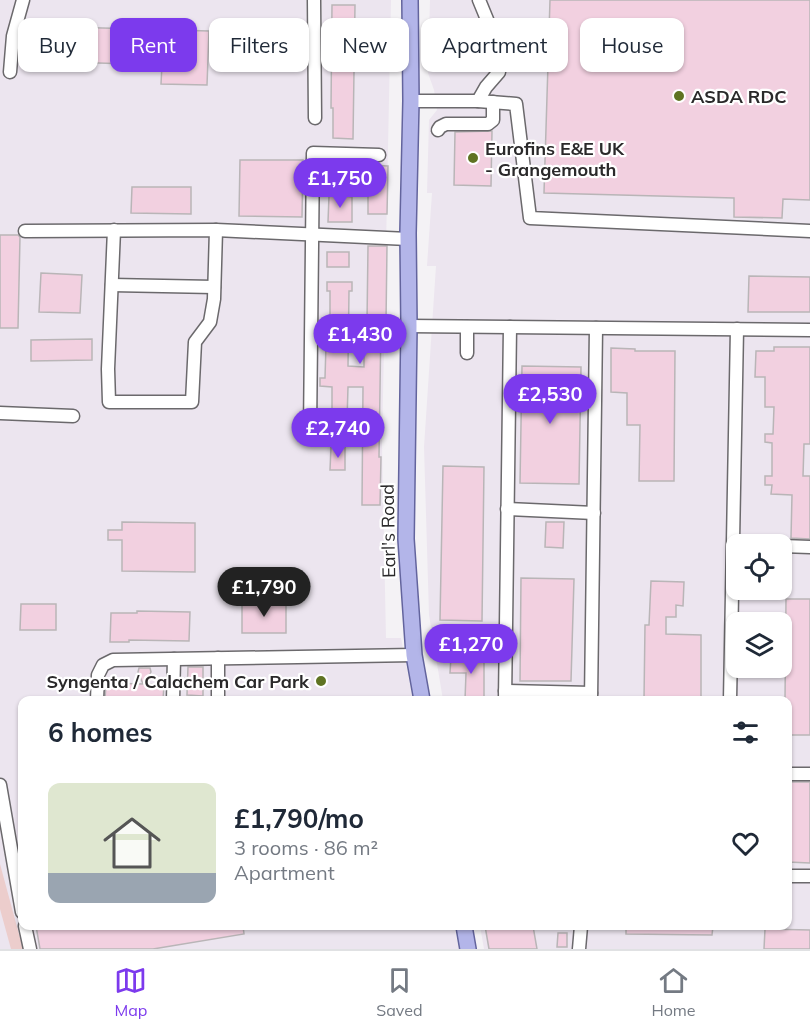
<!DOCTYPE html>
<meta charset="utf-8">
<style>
body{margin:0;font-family:Mulish,sans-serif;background:#f6f6f7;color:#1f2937;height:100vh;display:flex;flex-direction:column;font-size:22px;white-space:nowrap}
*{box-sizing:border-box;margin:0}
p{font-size:20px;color:#747a83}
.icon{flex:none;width:33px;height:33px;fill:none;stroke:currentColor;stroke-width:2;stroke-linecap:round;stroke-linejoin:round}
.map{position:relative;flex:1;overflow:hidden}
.drawer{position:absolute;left:18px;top:696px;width:774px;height:234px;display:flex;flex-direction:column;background:#fff;border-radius:12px;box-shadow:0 2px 4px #0004}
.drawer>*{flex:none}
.top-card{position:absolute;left:18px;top:18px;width:774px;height:54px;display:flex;gap:12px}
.controls{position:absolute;left:726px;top:534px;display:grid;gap:12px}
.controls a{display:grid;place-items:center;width:66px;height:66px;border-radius:12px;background:#fff;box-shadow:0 2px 4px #0004;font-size:30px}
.price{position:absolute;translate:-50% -51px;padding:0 14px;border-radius:21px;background:#7c3aed;color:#fff;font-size:20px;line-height:39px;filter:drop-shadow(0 2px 3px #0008)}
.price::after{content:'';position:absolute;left:50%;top:36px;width:18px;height:14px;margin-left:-9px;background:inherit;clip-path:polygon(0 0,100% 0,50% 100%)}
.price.current{background:#222;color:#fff}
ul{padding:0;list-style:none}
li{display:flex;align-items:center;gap:18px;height:150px;padding:0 30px}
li+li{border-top:2px solid #e0e1e3}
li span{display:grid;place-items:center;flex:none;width:168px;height:120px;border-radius:12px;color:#555}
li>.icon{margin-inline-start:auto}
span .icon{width:72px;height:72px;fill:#fffc;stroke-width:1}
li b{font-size:26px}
h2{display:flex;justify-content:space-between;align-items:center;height:72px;padding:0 30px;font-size:26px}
.pill{padding:0 21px;border-radius:12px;background:#fff;box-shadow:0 2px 4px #0004;font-size:21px;line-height:54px}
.pill.current{background:#7c3aed;color:#fff}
.menu{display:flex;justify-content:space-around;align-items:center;height:84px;border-top:2px solid #e0e1e3;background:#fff;font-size:16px;color:#747a83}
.menu a{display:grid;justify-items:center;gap:3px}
.menu .current{color:#7c3aed}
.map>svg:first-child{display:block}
</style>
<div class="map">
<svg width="810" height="949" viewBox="0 0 810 949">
<rect width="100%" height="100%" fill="#f4f2f5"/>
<g fill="#ece5ef" fill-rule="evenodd">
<path d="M0 0H306L309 118 322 117V0H391L382 445 386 638H401L413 700H22V926H454L459 949H0Z"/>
<path d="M430 0H810V949H484L480 926H788V700H443L429 615 424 447 436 266H427L432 193H427L429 120 437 110 434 90 428 73ZM736 544H782V590H736ZM736 622H782V668H736Z"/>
</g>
<path fill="#eccdcc" d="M0 864 23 949H11L0 909Z"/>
<g fill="#f2d0e0" stroke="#b9b5b7" stroke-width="1.5">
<path d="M550 0H810V200L783 199 782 218 734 217V198L544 193Z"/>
<path d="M332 5H355L353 139 333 138V108H331Z"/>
<path d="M67 27 209 31 207 85 161 84 162 65 66 62Z"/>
<path d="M492 131 491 186 454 185 455 132Z"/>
<path d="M240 160H303L302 217 239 216Z"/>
<path d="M368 165 388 166 387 214H368Z"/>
<path d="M132 187H191V214L131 213Z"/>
<path d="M335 193 346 194V196L352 197V222H328L329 196H335Z"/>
<path d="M0 235H18L20 237 18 328H0Z"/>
<path d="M368 246H387L386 322H381L379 457H381L380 505H362L363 387H348L347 421H332V387L320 386V378H325L326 345H330V291H327V282H352V291H349L348 366 364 367V322H367Z"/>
<rect x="327" y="252" width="22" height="15"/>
<path d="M41 273 82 275 80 313 39 312Z"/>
<path d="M749 276 810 277V312H748Z"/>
<path d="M92 339V360L31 361V340Z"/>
<path d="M774 347H810V444H804L803 476H810V539L791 538 792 495 771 494 772 485H765V476H772V443L765 442V434H773L774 407H765V377H755L756 351H774Z"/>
<path d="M611 348 635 349V351H675L674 481H639L640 425H627V393L611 392Z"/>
<path d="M522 366 581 367 579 484 520 483Z"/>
<path d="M331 447H345V470H330Z"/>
<path d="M443 466 484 467 482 621 440 620Z"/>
<path d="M122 522 195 523V572L122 571V540H108V530H122Z"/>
<path d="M546 522H564L563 548 545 547Z"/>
<path d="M521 578 574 579 571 681H520Z"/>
<path d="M651 581 684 582 683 606 676 605V617H666V634L701 635V700H644L645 625H649Z"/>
<path d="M786 599H810V735H788V700H785Z"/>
<rect x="242" y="603" width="44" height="30"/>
<path d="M21 604H56V630H20Z"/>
<path d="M137 611 190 612 189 641 129 640V642H110L111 613H137Z"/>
<path d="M451 656H484V700H465L466 673H450Z"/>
<path d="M188 667H203V696L187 695Z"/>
<path d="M139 668H150L151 672 145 684 164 685 163 700H105L106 683 143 684 138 672Z"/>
<path d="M788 782H810V863L788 862Z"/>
<path d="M36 926H243L244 934 153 949H40Z"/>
<path d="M485 926H533L537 949H489Z"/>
<path d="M626 926H713L712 935 626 934Z"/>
<path d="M765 929 810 930V949H764Z"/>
<path d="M558 933H567V947H557Z"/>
</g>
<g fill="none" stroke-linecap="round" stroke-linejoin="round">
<defs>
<g id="minor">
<path d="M314 0 315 118"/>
<path d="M275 52 314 54"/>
<path d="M10 72 13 36 23 0"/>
<path d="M411 101H478L516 104 530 218 810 231"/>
<path d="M478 101 486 87 499 72 500 51 479 0"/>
<path d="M438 130 440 127 446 124H488L493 120V102"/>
<path d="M114 230 108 369 109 402H192L195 342 210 322 214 299 216 230"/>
<path d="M25 231 216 230 408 239"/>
<path d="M112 285 214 287"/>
<path d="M409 326 810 330"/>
<path d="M467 353V327"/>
<path d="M0 413 73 416"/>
<path d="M310 431 313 153 379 155"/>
<path d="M507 509 594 513"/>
<path d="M782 546 810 547"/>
<path d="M505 691 591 693"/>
<path d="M97 700 98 675 103 665 113 660 414 655"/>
<path d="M173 700 174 659"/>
<path d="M218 700V658"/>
<path d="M505 700 510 327"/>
<path d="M591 700 596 328"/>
<path d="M730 700 737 329"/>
<path d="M788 774H810"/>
<path d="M0 785 22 912"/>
<path d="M788 876H810"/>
<path d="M25 926 30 949"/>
<path d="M579 949 581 926"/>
</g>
<g id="major">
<path d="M410 0 411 101 408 233 409 326 406 539 414 655 422 700"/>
<path d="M464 926 468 949"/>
</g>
</defs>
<use href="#minor" stroke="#6b696c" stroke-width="15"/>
<use href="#major" stroke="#63649d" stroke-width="18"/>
<use href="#minor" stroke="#fff" stroke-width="12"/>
<use href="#major" stroke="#b3b5e9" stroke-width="15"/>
</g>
<g fill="#5f7322" stroke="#fff" stroke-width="2">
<circle cx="679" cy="96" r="6"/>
<circle cx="473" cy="158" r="6"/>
<circle cx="321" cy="681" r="6"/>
</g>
<g text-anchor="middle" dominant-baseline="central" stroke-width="4.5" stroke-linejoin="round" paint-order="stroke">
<g font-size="18" font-weight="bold" fill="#2a292a" stroke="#fff" text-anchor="start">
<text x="691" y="96">ASDA RDC</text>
<text x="485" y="148">Eurofins E&amp;E UK<tspan x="485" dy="21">- Grangemouth</tspan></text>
<text x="309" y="681" text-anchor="end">Syngenta / Calachem Car Park</text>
</g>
<g font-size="18" fill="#2a292a" stroke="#fff">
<text transform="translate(388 531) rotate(-91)">Earl's Road</text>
</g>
</g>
</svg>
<div class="controls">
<a><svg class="icon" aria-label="locate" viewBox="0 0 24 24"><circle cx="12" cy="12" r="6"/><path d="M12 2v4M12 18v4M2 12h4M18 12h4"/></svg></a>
<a><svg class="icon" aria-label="layers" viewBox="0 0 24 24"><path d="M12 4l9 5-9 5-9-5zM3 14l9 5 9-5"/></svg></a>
</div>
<b class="price" style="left:340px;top:209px">£1,750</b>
<b class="price" style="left:360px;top:365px">£1,430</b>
<b class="price" style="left:550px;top:425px">£2,530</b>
<b class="price" style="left:338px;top:459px">£2,740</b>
<b class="price current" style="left:264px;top:618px">£1,790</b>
<b class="price" style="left:471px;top:675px">£1,270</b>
<div class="top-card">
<a class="pill">Buy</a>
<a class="pill current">Rent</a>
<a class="pill">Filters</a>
<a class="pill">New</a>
<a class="pill">Apartment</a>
<a class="pill">House</a>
</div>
<section class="drawer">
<h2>6 homes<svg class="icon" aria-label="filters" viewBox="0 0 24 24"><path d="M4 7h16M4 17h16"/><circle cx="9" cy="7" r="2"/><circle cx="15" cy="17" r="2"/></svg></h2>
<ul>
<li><span style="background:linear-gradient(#dfe7d0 75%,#9aa5b1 0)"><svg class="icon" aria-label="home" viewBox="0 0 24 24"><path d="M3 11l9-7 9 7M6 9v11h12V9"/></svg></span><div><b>£1,790/mo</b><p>3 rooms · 86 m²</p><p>Apartment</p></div><svg class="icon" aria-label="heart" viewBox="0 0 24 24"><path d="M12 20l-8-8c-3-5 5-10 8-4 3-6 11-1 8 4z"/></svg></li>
</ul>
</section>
</div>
<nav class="menu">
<a class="current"><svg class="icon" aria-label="map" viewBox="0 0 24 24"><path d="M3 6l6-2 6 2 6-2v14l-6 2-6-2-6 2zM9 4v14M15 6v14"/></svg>Map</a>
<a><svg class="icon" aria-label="saved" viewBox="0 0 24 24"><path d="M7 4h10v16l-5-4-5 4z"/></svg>Saved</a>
<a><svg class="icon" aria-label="home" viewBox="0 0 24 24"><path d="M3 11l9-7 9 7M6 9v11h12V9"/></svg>Home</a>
</nav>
